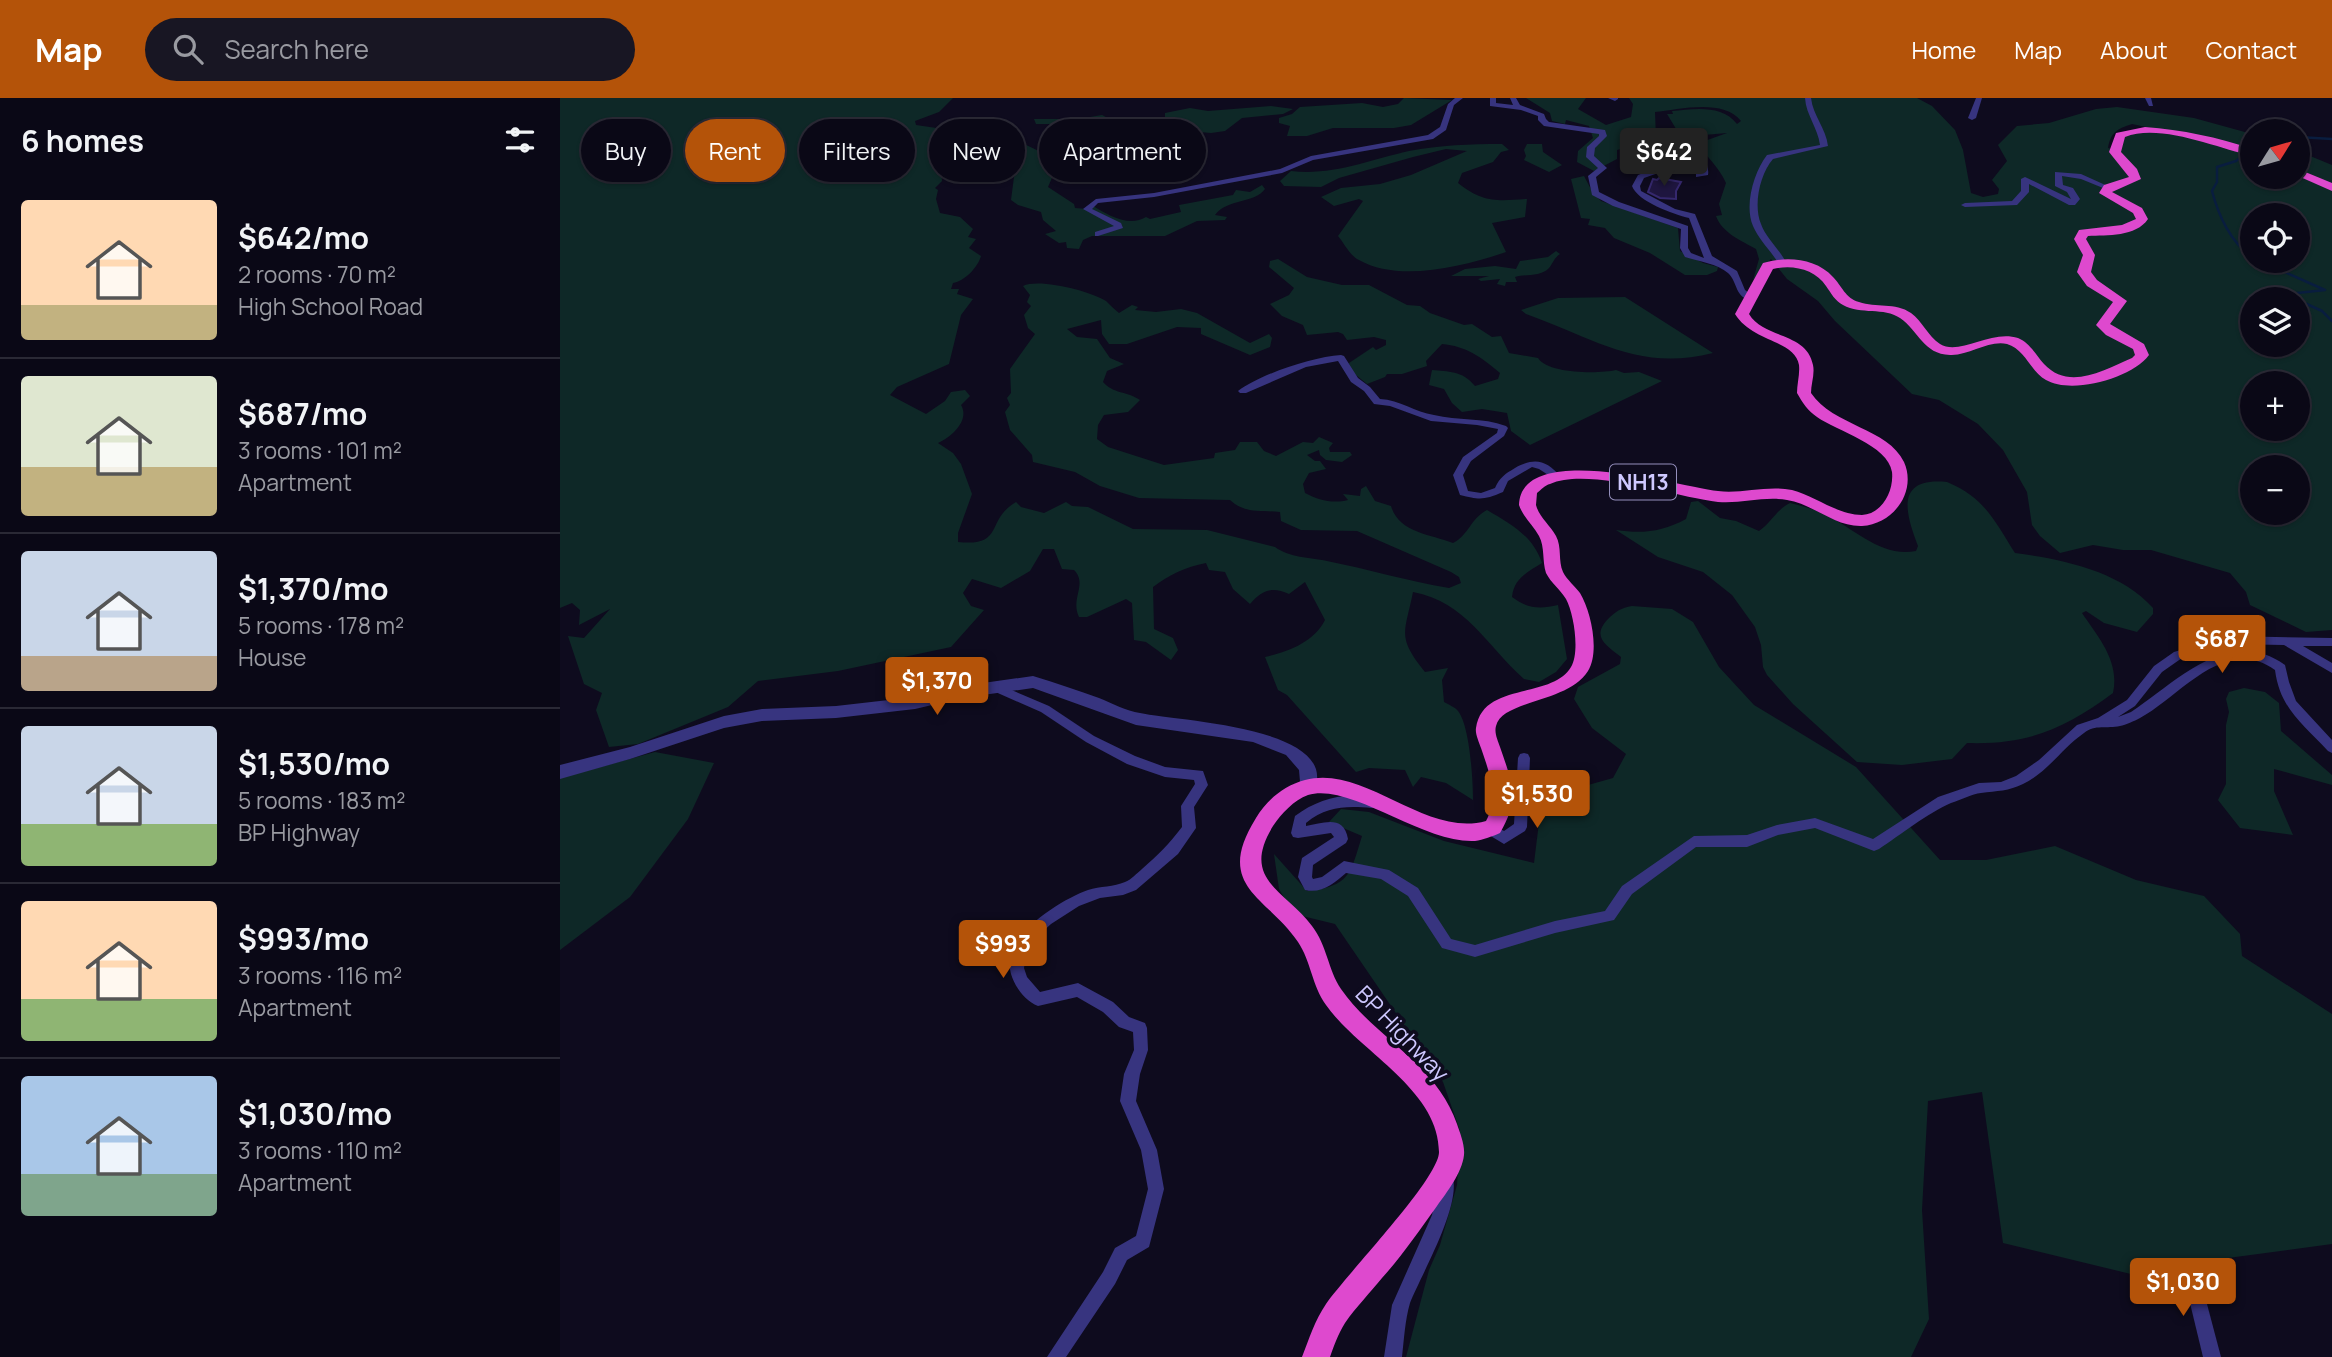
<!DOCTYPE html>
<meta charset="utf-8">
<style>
body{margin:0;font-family:Manrope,sans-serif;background:#181623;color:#f1f3f6;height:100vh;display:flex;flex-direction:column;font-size:26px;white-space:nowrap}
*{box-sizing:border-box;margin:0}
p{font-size:23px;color:#999aa1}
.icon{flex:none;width:38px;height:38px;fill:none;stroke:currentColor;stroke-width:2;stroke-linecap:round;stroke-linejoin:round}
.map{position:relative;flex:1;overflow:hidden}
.side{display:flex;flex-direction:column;background:#0a0816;width:560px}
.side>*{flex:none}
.guide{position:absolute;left:21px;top:21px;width:665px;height:63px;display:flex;gap:14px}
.needle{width:46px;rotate:53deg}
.fabs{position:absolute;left:1680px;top:21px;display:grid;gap:14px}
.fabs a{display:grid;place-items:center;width:70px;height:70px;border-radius:50%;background:#0a0816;box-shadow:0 2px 5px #0004,0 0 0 2px #2a2935;font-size:35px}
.price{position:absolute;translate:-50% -60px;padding:0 16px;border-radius:7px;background:#b45309;color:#fff;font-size:23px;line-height:46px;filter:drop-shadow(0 2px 4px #0008)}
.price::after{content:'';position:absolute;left:50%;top:42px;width:21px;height:16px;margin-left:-10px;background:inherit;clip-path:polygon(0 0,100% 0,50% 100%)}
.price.on{background:#222;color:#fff}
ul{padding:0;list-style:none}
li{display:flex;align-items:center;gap:21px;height:175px;padding:0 21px}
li+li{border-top:2px solid #2a2935}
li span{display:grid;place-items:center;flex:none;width:196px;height:140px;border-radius:7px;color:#555}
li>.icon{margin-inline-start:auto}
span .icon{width:84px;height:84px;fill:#fffc;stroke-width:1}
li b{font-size:30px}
h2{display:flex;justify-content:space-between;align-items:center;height:84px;padding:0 21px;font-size:30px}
.chip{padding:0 24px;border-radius:32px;background:#0a0816;box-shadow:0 2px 5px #0004,0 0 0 2px #2a2935;font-size:24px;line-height:63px}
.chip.on{background:#b45309;color:#fff}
header{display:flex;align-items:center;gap:42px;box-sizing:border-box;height:98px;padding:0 35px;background:#b45309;color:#fff}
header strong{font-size:33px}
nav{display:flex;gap:38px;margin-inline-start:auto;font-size:24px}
.search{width:490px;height:63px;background:#181623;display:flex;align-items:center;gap:18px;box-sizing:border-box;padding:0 24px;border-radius:38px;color:#999aa1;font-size:26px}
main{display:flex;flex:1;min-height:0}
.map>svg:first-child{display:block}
</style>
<header>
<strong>Map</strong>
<div class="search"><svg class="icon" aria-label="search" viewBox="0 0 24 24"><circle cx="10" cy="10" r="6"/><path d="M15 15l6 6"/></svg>Search here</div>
<nav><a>Home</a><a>Map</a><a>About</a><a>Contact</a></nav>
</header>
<main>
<section class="side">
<h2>6 homes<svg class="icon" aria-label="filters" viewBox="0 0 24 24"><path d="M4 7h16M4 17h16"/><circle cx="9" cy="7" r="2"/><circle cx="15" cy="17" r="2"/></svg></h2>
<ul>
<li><span style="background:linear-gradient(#ffd9b3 75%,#c2b280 0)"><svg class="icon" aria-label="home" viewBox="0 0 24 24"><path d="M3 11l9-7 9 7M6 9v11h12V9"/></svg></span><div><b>$642/mo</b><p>2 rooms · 70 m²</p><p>High School Road</p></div></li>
<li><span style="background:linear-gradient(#dfe7d0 65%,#c2b280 0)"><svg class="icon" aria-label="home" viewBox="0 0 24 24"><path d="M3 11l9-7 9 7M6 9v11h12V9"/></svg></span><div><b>$687/mo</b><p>3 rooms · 101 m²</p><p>Apartment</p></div></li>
<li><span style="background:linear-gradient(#c9d6e8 75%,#b9a48a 0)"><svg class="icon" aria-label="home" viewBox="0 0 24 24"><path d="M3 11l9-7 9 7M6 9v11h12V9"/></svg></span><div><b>$1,370/mo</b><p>5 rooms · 178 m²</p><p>House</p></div></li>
<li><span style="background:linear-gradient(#c9d6e8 70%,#8fb573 0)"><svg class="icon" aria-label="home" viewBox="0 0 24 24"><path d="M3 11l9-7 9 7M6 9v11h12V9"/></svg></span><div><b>$1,530/mo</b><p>5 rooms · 183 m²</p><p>BP Highway</p></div></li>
<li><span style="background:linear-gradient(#ffd9b3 70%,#8fb573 0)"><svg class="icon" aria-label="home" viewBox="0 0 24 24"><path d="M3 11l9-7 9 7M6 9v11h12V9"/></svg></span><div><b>$993/mo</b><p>3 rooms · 116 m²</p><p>Apartment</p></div></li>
<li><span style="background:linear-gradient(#a9c7e8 70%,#7fa58c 0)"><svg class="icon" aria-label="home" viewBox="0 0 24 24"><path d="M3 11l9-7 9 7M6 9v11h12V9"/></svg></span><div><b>$1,030/mo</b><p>3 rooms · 110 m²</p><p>Apartment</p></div></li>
</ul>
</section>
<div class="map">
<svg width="1772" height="1259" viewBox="0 0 1772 1259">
<rect width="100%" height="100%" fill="#0e0b1e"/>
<g fill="#0e2827" fill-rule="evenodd">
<path d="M0 0H393L379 14 355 23 356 27 390 32 387 35C396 41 400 49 398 60L381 67 382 83 375 90 378 92 376 101 380 115 400 119 413 131 408 139 416 141 409 150 421 158C418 169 405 183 393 185L391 191H399L397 196 413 201 401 217 389 266 337 289 330 297 366 316 385 303 391 294 405 292 410 298 401 307C410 322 392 339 378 345L393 355 401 366 412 396 398 435V444C445 449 425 422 456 404L461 409 484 415 506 404 512 408 528 409 573 431 647 432 715 449C730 460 749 459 767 463 807 471 848 483 889 490L901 485 899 479 891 474 797 433 741 432 721 423 720 414C701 412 685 416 670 402L579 400 540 388 515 374 473 364 472 357 450 332 445 314 450 307 447 300 451 295 450 271 475 236 468 230 464 217 471 208 467 204 470 197 463 188C479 180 530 193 546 203 550 207 554 211 559 215L572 207 578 209 575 212 596 214 621 211 637 215 690 245 709 236 712 240 710 249 690 257 641 236V230L617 229 567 246H549L542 236 541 222 507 231 517 239 537 241 550 260 564 266 547 273 543 284C553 296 567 293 580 302L568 314 544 317 538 327 537 341 548 349 604 367 654 360 655 355 675 352 680 344H697L704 353 716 358 743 344 753 345 759 339 773 345 769 350 770 354H790L792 357 782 364 766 362 760 357 759 352 747 357 755 363H760L766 371 749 375 743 386 745 395C758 402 773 406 788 402L783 396 800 398 801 391 806 388 815 403 831 408C839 435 870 436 893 445 909 437 910 421 927 412 951 426 973 438 982 465 968 474 954 480 952 499 968 511 980 511 998 507L1007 561 996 574 979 584 964 581C926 547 906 504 853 494 845 535 836 538 865 574L888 570 882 582 884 604C889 607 895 609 898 613 910 628 913 683 913 702L886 685 861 679 853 689 845 672 809 670 796 674 727 597 718 592 705 559C728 554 754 544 765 522L745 484 729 496C712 488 702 492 690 506L673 491 665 474 649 472 646 465C625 469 609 477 593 489L594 531 613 540 618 552 611 562 586 544 574 542 572 505 566 501 527 519H519C510 500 528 486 514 472L502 471 494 451H483L470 473 441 490 412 481 403 495 411 508 424 512 391 549 278 573 198 583 168 609 78 646 49 649 36 612 42 595 24 586 8 538 24 540 50 511 19 527 20 512 12 505 0 510Z"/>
<path d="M844 0 892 2 851 27 834 30H773L747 38H727L730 28 719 25V20L732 16 740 9 802 5 823 9 838 6Z"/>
<path d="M966 0H1026L1018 11 1046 27 1071 19 1073 6 1069 0H1357L1372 8 1395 32 1403 52 1411 95 1423 99 1438 96 1439 91 1432 82 1447 63 1438 47 1457 28 1489 25 1536 11 1557 9 1634 20 1692 36V54L1672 47 1572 26C1557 31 1551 34 1548 50L1559 53 1564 37 1588 32 1653 44 1692 57V79H1738V76L1772 90V532L1746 534 1690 507 1686 494 1670 475 1591 452H1563L1533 447 1500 455 1480 438 1472 427 1467 394 1443 352 1418 326 1379 302 1352 296 1275 223 1258 203 1227 181 1211 161 1193 182 1199 161 1196 151C1182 143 1162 135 1156 118L1162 117 1159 106 1166 85C1158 67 1147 61 1139 45L1167 35 1121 39 1107 16H1113L1112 13C1133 11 1162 6 1177 26L1181 23C1163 0 1118 12 1095 14L1096 40C1084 50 1071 47 1057 52V61L1034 73 1017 64 1018 53 1033 40 1029 28 1006 22 1005 26 992 23 990 15ZM1692 117H1738V163H1692ZM1692 201H1738V247H1692ZM1692 285H1738V331H1692ZM1692 369H1738V415H1692Z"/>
<path d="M711 8 733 11 723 16 682 20 665 33 651 35 605 31V15L630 10 648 13Z"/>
<path d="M542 17 561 27 565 44C560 52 553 61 542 54L538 37 505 35 497 31 496 26H476L474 21H518Z"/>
<path d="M454 27 462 45 485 56 487 69 494 75 488 89 514 106 515 110 527 111 533 108C546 116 569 130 586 119L590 121 621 114 619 107 673 97 676 92 690 94 702 87 705 91C694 106 668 100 655 117L667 119 665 122 637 123 605 138H532L523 142 519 151 507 150 506 144 499 145 485 136 496 133 483 122 481 114 458 107 451 102 454 79 463 65 448 55 442 48 440 39 446 31Z"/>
<path d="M942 46 949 52 941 54 933 64 902 75 898 85C923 105 937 103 967 101L965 119 932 125 946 154C905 168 839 185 799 162 790 158 784 145 778 138L803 103 799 101 774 108 761 99 781 90 820 86 851 77 907 53 886 51 853 59 779 80 761 89 724 88 720 83 731 73C772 78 809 62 849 53 880 47 910 46 942 46Z"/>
<path d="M967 46H982L983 54 1002 67 989 74 964 62 966 58 964 52Z"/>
<path d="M1738 53 1772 67V87L1738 73Z"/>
<path d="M1024 78 1033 95 1041 103 1118 130 1120 153 1143 165 1158 169 1157 173 1147 177H1125L1090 155 1054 140 1045 130 1028 127 1030 121 1021 120 1011 81Z"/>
<path d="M996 153 1000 156C994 160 993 165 989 170 981 179 965 176 955 179L957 184H946L945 188 937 186 940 181 921 183 918 181 929 178H891L905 171 935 168 956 171 960 163 988 159Z"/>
<path d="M718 161 747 179 782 187H809L847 207 860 208 870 215 904 227 912 226 932 239 941 238 949 255 978 260C988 276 1039 276 1056 272L1064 275 1079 274 1102 283 970 347 951 333 947 315 922 311 902 314 892 305 884 291 869 287 872 272C888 274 902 272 915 288L938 281 940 275C921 259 906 248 882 246L866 263 867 268 842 276H827L825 279 807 286 791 273 789 265 813 249 816 252 826 247V242L814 239 787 242 783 236 778 234 747 237 743 227 722 218 710 206 729 197 734 190 709 169 710 163Z"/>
<path d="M1065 199 1153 255C1078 274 1034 240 966 216L961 212 998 200Z"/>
<path d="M1387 384C1425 400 1434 422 1455 455 1501 461 1561 473 1593 510V516L1577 534 1544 525 1526 513 1522 515C1538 539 1560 563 1553 595 1504 631 1468 647 1407 645L1392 661 1342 667 1297 664 1233 606 1207 577 1203 569 1201 547 1195 529 1172 497 1143 474 1098 459 1056 432C1082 436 1102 434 1126 421L1131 404 1138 403 1160 420 1176 423 1199 433C1212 424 1216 412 1230 405 1242 408 1255 411 1266 417 1295 431 1322 460 1356 453L1358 448C1345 414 1335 379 1387 384Z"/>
<path d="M1072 508 1112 511 1133 524 1159 569 1194 607 1296 669 1380 762H1426L1495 748 1576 782 1644 798 1680 836 1682 858 1772 916V1146L1653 1162 1608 1185 1443 1145 1422 994 1368 1003 1362 1112 1369 1221 1351 1259H846L869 1172 880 1147 897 1087 900 1033 883 984 775 826 734 816 719 791 714 756 747 793C790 788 790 777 802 738L769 724 781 711 809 714 884 743 974 765 982 700 1053 680 1066 656 1032 630 1014 601 1018 589 1060 566 1061 559C1046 547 1031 539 1048 521 1056 513 1061 510 1072 508Z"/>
<path d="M1684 590 1705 594 1719 605 1721 633 1772 677V687L1714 671V693L1733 737 1680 730 1658 702 1666 686V627L1669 614 1666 601 1669 594Z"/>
<path d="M95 654 154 665 128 721 70 799 0 852V680Z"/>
</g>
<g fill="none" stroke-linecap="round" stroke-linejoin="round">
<g stroke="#091d3f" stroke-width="2.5">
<path d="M1738 39 1772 41"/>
<path d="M1692 50 1676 63 1657 69V84L1652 93C1658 116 1671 146 1692 158"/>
<path d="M1700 163 1765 192 1728 196 1737 201"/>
<path d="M1738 202 1762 213 1772 223"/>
</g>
</g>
<path fill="#1f1640" stroke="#35286d" stroke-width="2" d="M1099 80 1121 84 1116 93V101L1100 100 1088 94 1093 81 1097 82Z"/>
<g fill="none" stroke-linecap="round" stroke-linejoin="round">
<g fill="#37347f" fill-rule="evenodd">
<path d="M895 0H903L894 7 886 32 873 41 753 62 722 75 594 99 538 105 532 111 561 125 563 130 538 138H535V134L554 128 523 111 536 101 594 95 720 71 751 58 868 37 880 29 888 6Z"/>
<path d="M930 0H936V5L953 7 950 0H956L960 7 984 16 986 21 989 24 1045 32 1047 38 1035 50 1034 58 1047 70 1036 79 1039 94 1059 104 1128 128V150L1131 155 1144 160 1129 120C1113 116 1078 104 1072 88L1078 77 1096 70 1093 68 1094 66 1111 65 1104 50 1105 48 1126 39H1132V43L1128 44C1139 51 1150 64 1148 77L1136 79V75L1141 74C1139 62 1133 52 1122 47L1112 51 1120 67 1119 69 1100 70 1102 72 1101 74 1084 80 1080 88 1081 93 1115 111 1135 116 1152 158 1177 173 1185 192 1193 198V202C1175 202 1178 184 1168 175 1158 166 1138 163 1125 159L1120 150 1121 131 1053 108 1032 97 1028 78 1038 70 1026 59 1027 49 1039 38V36L984 28 978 22V18L961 12 930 8Z"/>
<path d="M1048 0H1058V1L1055 3Z"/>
<path d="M1245 0H1251C1253 18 1266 30 1268 48L1213 61C1200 76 1193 107 1201 126 1206 140 1219 151 1226 164L1222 166H1219C1211 153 1199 142 1193 128 1184 107 1194 74 1207 57L1260 47C1258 30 1246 17 1245 0Z"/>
<path d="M1416 0H1422L1416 20 1412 22 1408 20Z"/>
<path d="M1585 0H1591L1593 8H1589Z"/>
<path d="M1495 74 1521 76 1552 90 1548 92 1521 81 1502 78 1503 87 1513 90 1520 101 1515 107H1509L1469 86V94L1457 107 1405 109 1401 107 1405 105 1452 103 1461 93V81L1465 79 1511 101 1507 94 1495 88Z"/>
<path d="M781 257 784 258 798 280 810 289 820 301C840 302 855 314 874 317 898 323 922 319 946 328L948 330 944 338 911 363 903 377 908 393 921 395 935 390C940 379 945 376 955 370 975 359 986 362 1001 379L996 382 979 371 972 369 948 383 943 394C924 402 920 402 900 397L893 377 903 359 937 335 938 331 917 327 871 323 830 308 814 306 804 293 791 284 778 263 746 269 686 295H680L678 293C701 276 752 259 781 257Z"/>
<path d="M1666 538 1772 540V548H1743L1772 565V575L1724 547 1666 546 1622 560 1602 574 1575 608 1558 619 1571 614C1615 585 1669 526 1725 567L1729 584 1736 603 1772 642V655L1768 653C1743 626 1720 611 1715 572 1664 536 1620 599 1580 620 1574 623 1566 627 1560 628 1547 631 1535 626 1524 635 1502 650 1488 674 1463 686 1449 693 1437 693 1421 695 1412 696 1401 702 1391 705 1368 715 1340 737 1319 751L1314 753 1255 730 1218 737 1187 749H1136L1072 796 1054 822 995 835 915 859 882 850 848 798 821 781 786 775C774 785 762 796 745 792L738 779 742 760 774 739 771 735 738 740 733 739 731 735 735 718C759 700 787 693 817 701L818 705 817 709 812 710C786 708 767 708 746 725V728C763 725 784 716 788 741L786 745 753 767 752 779 753 781 762 779 784 763 829 772 858 790 891 841 915 847 995 823 1045 813 1062 788 1134 738 1187 737 1217 727 1255 720 1313 741 1378 699 1419 685 1441 684 1456 678 1479 662 1517 627 1538 620 1567 602 1594 568 1614 554Z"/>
<path d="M435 585 489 608 534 638 575 658 605 669 643 673 648 687 634 709 636 730 618 756 576 792 563 797 540 800 519 808 491 826 479 837 466 858 464 870 467 879 480 894 518 885 553 904 569 919 585 925 587 930 588 952 580 976 576 1003 597 1052 604 1091 589 1149 567 1162 555 1186 506 1259H487L543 1174 555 1150 576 1138 588 1091 581 1052 560 1003 564 976 574 952 573 934 559 929 543 914 517 899 478 908C465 903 455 889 451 876 440 839 500 802 528 792 540 788 554 789 565 784 571 782 577 775 582 771 597 758 610 745 622 729L621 708 635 686 634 682 605 679 567 666 526 644 481 614 431 592 429 589Z"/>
<path d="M964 655 968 656 970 660 967 729 965 733 944 746 924 734 922 730 924 726 929 725 944 733 954 726 958 660 960 656Z"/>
<path d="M886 1075 892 1077C903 1105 861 1177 850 1205 845 1222 844 1242 842 1259H824L832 1207 872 1117 880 1077Z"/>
<path d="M1630 1164 1636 1166 1638 1172 1661 1259H1643L1622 1172 1624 1166Z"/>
</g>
<path fill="#37347f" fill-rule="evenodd" d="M473 578C496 585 517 592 539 600 552 605 566 613 580 615 613 623 786 628 753 695H741L739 672 726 657 693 644 576 627 473 590 402 600 355 611 276 620 202 623 164 630 70 661 0 681V667L70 649 164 618 202 611 276 608 355 599 402 588Z"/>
<g fill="#de49ce" fill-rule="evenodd">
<path d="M1585 29C1622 32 1658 39 1692 51V58C1657 50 1600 25 1565 39L1561 54 1577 71 1581 81 1552 94 1582 110 1588 121C1576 139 1547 137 1528 138L1526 141 1535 157 1531 174 1537 182 1567 203 1550 226 1584 246 1589 257C1572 280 1512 297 1486 282 1471 274 1465 251 1447 246 1428 242 1409 258 1390 257 1363 256 1359 233 1340 220 1324 209 1301 217 1283 207 1275 203 1271 195 1266 188 1255 171 1232 166 1213 171L1189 216C1204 241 1247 234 1253 267 1255 276 1251 286 1251 295 1273 328 1328 330 1344 364 1357 393 1334 426 1302 428 1275 429 1253 406 1227 402 1204 398 1181 406 1158 404 1115 399 1028 369 990 386 985 387 981 392 977 395L976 407C979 419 990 427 996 438 1002 449 998 463 1003 474 1007 482 1015 488 1020 495 1031 513 1040 554 1028 573 1008 605 942 602 936 628 934 635 938 643 940 649 952 684 960 701 940 735 933 738 923 742 915 743 864 746 790 684 748 697 734 702 721 716 713 728 680 782 725 792 752 828 767 847 768 872 781 891 816 941 876 965 897 1026 900 1035 905 1047 904 1057 902 1075 887 1094 877 1108 859 1133 842 1158 822 1180 810 1195 796 1209 785 1225 778 1236 774 1248 770 1259H742C749 1241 755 1222 766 1206 785 1178 879 1081 879 1054 879 991 798 953 766 907 752 888 751 863 738 844 707 798 653 789 696 720 707 702 723 688 745 682 805 666 865 740 926 723 939 700 929 673 921 650 919 644 915 636 916 630 923 583 991 602 1011 569 1020 554 1014 516 1006 501 1000 491 991 485 986 475 982 463 985 449 979 438 973 427 963 419 959 407 961 341 1121 389 1158 393 1182 396 1207 387 1232 392 1255 398 1278 417 1302 417 1322 416 1334 393 1332 374 1328 347 1277 333 1257 319 1248 313 1242 304 1237 295 1237 286 1240 276 1239 267 1235 242 1192 244 1175 216L1203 165C1226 158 1256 160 1273 179 1282 188 1285 200 1299 204 1316 210 1335 204 1351 215 1362 223 1368 238 1380 246 1400 258 1431 231 1458 240 1470 245 1475 256 1484 266 1509 293 1544 272 1572 260L1575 257 1573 251 1546 237 1536 227 1553 204 1527 188 1517 174 1523 157 1514 141 1519 132 1562 127 1576 121 1573 115 1539 95 1544 87 1569 79 1549 54 1556 35Z"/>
<path d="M1738 71 1772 85V93L1738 78Z"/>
</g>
</g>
<g text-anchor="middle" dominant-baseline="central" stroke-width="7" stroke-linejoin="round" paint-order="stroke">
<rect fill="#0e0b1e" stroke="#948fbc" stroke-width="2" x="1050" y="366.5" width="66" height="35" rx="5"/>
<g font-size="21" font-weight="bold" fill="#cec8ff">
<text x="1083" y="384">NH13</text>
</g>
<g font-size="23" fill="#cec8ff" stroke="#0e0b1e">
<text transform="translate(843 935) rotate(46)">BP Highway</text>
</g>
</g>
</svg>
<div class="fabs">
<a><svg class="needle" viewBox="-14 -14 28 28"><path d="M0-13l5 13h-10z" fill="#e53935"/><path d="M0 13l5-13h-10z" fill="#999aa1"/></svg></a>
<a><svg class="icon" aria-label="locate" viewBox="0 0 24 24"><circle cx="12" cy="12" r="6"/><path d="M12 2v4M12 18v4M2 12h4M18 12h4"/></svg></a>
<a><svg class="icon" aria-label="layers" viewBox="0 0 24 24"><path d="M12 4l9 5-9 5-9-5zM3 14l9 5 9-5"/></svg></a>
<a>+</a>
<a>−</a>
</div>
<b class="price on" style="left:1104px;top:90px">$642</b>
<b class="price" style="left:1662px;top:577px">$687</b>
<b class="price" style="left:377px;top:619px">$1,370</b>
<b class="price" style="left:977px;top:732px">$1,530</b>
<b class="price" style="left:443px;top:882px">$993</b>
<b class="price" style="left:1623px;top:1220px">$1,030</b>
<div class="guide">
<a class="chip">Buy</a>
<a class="chip on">Rent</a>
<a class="chip">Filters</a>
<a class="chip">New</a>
<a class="chip">Apartment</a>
</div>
</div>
</main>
